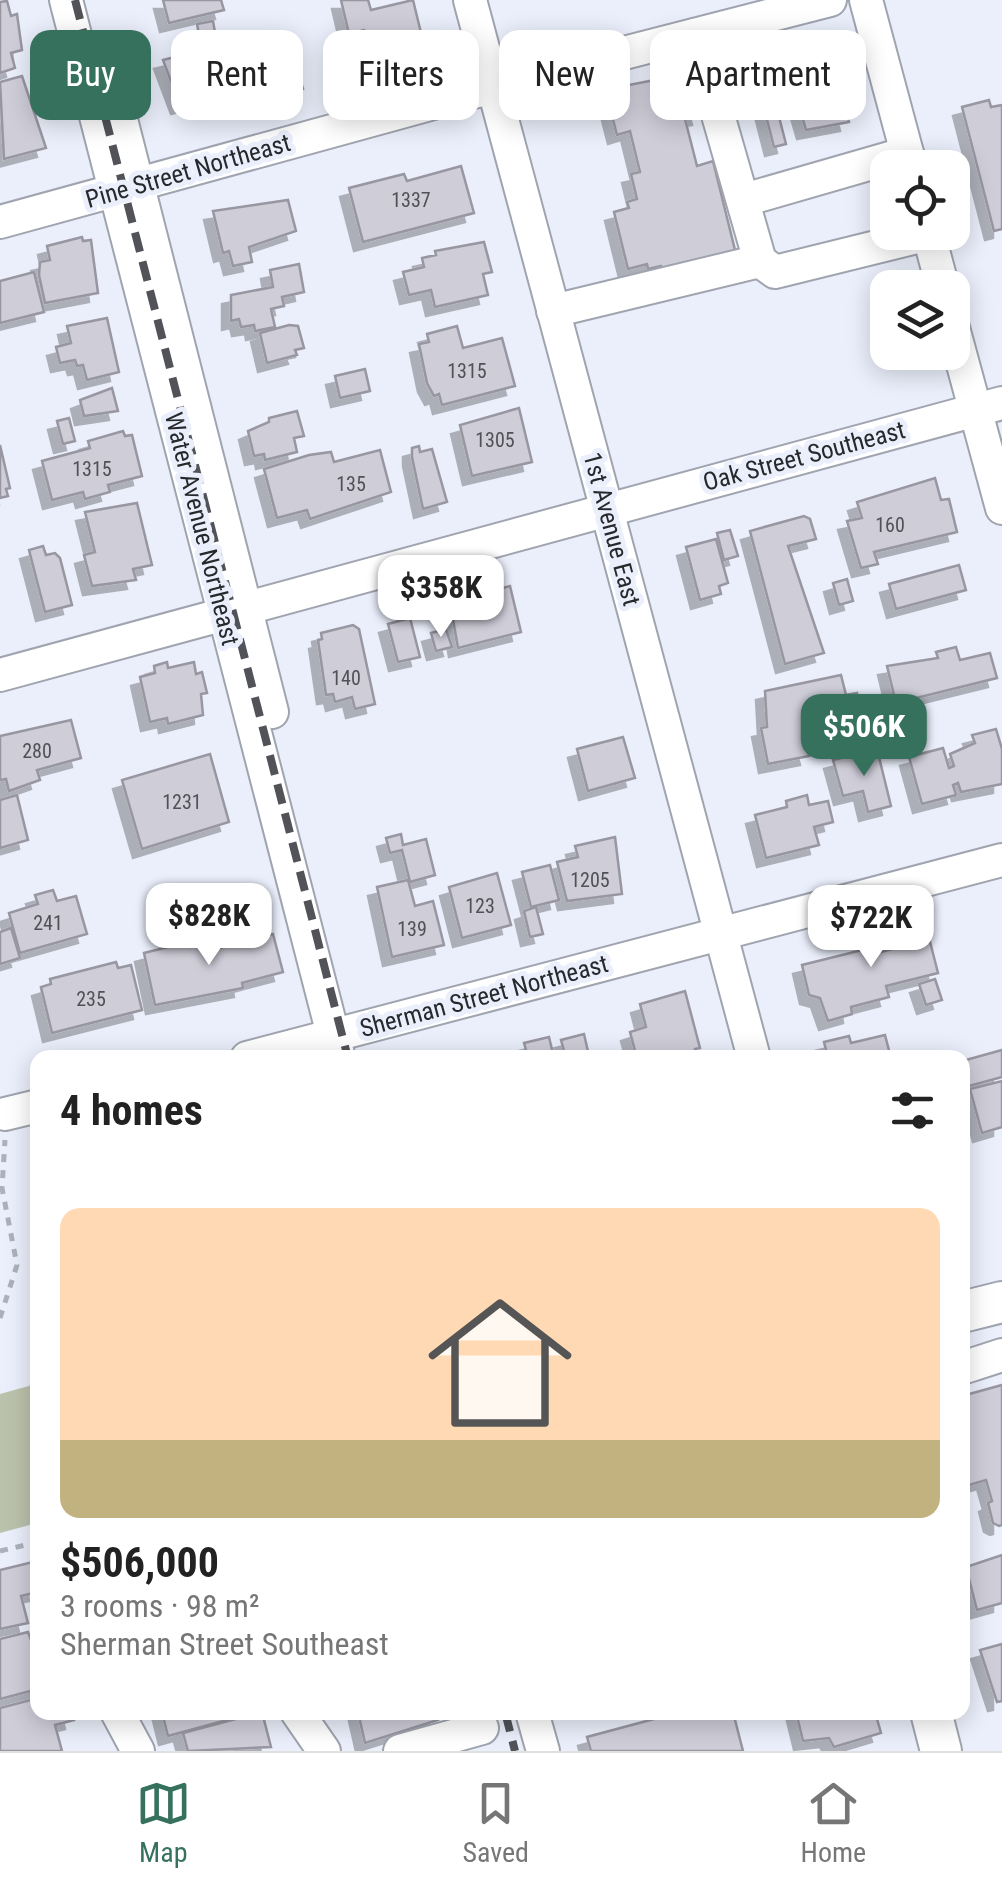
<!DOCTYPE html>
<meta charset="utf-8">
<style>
body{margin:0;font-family:"Roboto Condensed",sans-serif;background:#f2f2f2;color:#222;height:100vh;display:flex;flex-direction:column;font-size:38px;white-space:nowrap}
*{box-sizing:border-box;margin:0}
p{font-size:32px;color:#767676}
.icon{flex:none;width:55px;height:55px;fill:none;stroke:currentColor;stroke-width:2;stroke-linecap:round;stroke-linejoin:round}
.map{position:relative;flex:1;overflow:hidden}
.side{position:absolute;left:30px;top:1050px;width:940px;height:670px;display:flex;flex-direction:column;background:#fff;border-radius:20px;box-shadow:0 5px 25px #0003}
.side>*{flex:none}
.banner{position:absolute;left:30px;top:30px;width:942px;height:90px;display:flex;gap:20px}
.tools{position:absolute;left:870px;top:150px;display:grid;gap:20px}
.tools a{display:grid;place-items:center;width:100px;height:100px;border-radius:20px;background:#fff;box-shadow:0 5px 25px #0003;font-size:50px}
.price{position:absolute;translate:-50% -85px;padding:0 22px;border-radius:20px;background:#fff;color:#222;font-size:32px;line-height:65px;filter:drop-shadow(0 2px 5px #0008)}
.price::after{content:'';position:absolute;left:50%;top:60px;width:30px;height:22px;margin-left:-15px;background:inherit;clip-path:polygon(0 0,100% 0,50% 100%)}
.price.active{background:#35715c;color:#fff}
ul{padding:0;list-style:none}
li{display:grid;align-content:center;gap:20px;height:530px;padding:0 30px}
li span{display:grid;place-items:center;height:310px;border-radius:20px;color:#555}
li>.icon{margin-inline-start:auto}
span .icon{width:180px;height:180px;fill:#fffc;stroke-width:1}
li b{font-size:42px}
h2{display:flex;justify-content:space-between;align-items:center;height:120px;padding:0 30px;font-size:42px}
.chip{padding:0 35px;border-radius:20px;background:#fff;box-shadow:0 5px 25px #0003;font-size:35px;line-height:90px}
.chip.active{background:#35715c;color:#fff}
.menu{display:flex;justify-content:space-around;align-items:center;height:140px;border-top:2px solid #e0e0e0;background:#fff;font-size:28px;color:#767676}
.menu a{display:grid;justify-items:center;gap:5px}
.menu .active{color:#35715c}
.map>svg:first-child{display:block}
</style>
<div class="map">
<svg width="1002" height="1751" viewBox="0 0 1002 1751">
<defs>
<filter id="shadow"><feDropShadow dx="-9" dy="9" stdDeviation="0" flood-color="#0004"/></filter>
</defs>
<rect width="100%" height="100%" fill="#eaeffb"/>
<path fill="#bbc2ab" d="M36 1384 37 1523 0 1533V1394Z"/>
<g fill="#cecdd8" stroke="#9896a1" stroke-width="2.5" filter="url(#shadow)">
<path d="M163 0H221L224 10 169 23Z"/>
<path d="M341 0H368L371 10 413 0 423 41 372 54 364 30 349 34Z"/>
<path d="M7 1 11 16 17 14 22 50 11 53 15 68 0 73V2Z"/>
<path d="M213 21 216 38 200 40 197 24Z"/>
<path d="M810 34 812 41 828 37 849 122 806 130 783 50 795 47 792 39Z"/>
<path d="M291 48 303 89 291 93 279 51Z"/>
<path d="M204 50 207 61 216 59 217 66 243 59 249 88 180 105 163 60Z"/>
<path d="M690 73 701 116 685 119 697 166 713 161 736 254 663 272 661 266 648 269 647 264 628 269 614 212 629 208 627 202 637 199 631 174 640 172 630 131 617 135 607 96 625 92 624 86Z"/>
<path d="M22 76 46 148 4 159 0 82Z"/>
<path d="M989 100 991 107 1002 105V229L994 231 962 107Z"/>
<path d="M777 109 786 144 774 147 765 112Z"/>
<path d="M461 166 474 213 363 242 349 188 404 174 407 181Z"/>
<path d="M288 200 296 231 249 247 252 262 233 266 229 251 223 253 213 211Z"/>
<path d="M82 237 83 241 91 240 98 293 45 303 39 275 40 262 50 260 47 246Z"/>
<path d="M484 242 492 272 483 274 488 295 435 307 431 290 409 295 403 272 424 267 422 258 436 255 435 251Z"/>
<path d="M299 264 304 292 282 297 284 306 271 309 275 327 255 331 254 325 241 327 239 319 231 321V295L273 287 270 270Z"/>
<path d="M34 272 44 312 0 323V281Z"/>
<path d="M107 318 119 372 87 380 83 365 77 366 75 360 60 363 56 347 71 343 67 326Z"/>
<path d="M289 325 298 326 304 348 295 350 297 355 267 363 260 333Z"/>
<path d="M457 326 463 348 502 338 515 386 442 405 439 394 434 396 427 383 419 344 429 342 427 334Z"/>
<path d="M365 369 370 391 340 398 335 376Z"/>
<path d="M112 388 118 411 84 416 80 400Z"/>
<path d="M519 408 532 462 472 476 460 425Z"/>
<path d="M297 411 304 436 294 438 297 452 265 460 264 454 254 456 248 431 269 422V418Z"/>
<path d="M69 418 75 441 63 444 57 421Z"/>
<path d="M123 431 125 436 132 435 142 476 108 485 110 492 85 499 83 492 52 500 42 461 90 448 88 441Z"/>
<path d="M0 445 10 488 6 489 8 496 0 498Z"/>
<path d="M419 446 420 452 432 449 447 502 423 509 412 457V448Z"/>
<path d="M380 450 391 492 310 519 307 510 277 518 264 469 309 455 331 452 334 462Z"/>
<path d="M935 478 941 500 949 499 957 532 874 552 878 564 861 568 847 521 862 518 857 502Z"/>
<path d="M137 503 152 565 133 569 136 580 92 586 84 555 95 552 85 512Z"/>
<path d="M804 516 810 519 816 539 788 546 824 653 785 664 750 531Z"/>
<path d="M730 530 738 556 724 560 717 533Z"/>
<path d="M716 539 728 583 719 586 721 594 700 600 686 547Z"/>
<path d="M43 546 46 555 55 553 60 558 72 605 45 612 29 550Z"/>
<path d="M959 565 966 590 896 609 889 584Z"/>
<path d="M847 579 853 601 839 605 833 583Z"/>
<path d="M491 583 492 591 510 586 521 632 458 648 450 602 466 598 464 590Z"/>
<path d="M410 618 420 657 398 662 388 624Z"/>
<path d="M353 625 359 629 375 704 355 709 352 697 335 702 333 694 326 695 318 640 322 639 321 633Z"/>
<path d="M446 629 452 647 436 651 431 633Z"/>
<path d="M956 647 960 660 990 653 997 678 896 703 887 666 938 658 936 652Z"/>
<path d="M167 662 168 668 194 662 196 674 202 672 207 693 201 694 203 715 168 724 167 718 150 722 140 677 155 673 154 666Z"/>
<path d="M841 675 846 695 857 693 864 723 853 726 855 738 807 748 809 756 768 764 761 728 767 727 765 691Z"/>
<path d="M71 720 81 758 37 770 40 780 9 791 6 779 0 780V736Z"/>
<path d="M996 729 1002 749V784L961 792 958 783 953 785 956 795 922 804 909 757 943 748 949 768 954 766 950 754 975 743 972 735Z"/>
<path d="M623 737 635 778 588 791 577 749Z"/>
<path d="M877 749 891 806 868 812 863 791 843 796 833 760Z"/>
<path d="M210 754 229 822 142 849 122 780Z"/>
<path d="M17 795 28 840 0 848V800Z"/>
<path d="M807 795 809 805 828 801 833 822 814 827 819 845 766 858 755 815 787 807 786 801Z"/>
<path d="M401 834 403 845 426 839 435 875 410 882 402 850 390 853 386 838Z"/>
<path d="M615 837 622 894 567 901 557 862 578 857 575 846Z"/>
<path d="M550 865 559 900 531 907 522 872Z"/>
<path d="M497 873 511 925 462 938 449 887Z"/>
<path d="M408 880 415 906 433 901 444 945 392 957 377 887Z"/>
<path d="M53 890 57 901 76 896 87 934 20 953 9 913 38 904 35 895Z"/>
<path d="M536 907 543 934 530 937 524 911Z"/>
<path d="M923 914 938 973 886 986 889 997 851 1007 852 1014 828 1021 820 998 809 995 802 965 874 947 881 952 900 947 894 922Z"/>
<path d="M11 928 20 958 0 964V932Z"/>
<path d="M273 934 283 972 242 983 243 988 155 1005 144 953 200 939 204 952Z"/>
<path d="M116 962 118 968 131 965 142 1010 52 1033 41 987 51 984 50 979Z"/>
<path d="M935 979 942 1000 926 1005 919 984Z"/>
<path d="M685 991 700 1048 695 1049 696 1056 637 1058 630 1032 646 1027 640 1004Z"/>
<path d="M584 1034 589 1056 566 1058 561 1040Z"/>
<path d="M885 1035 891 1058H828L824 1042 849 1036 851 1043Z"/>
<path d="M549 1037 554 1058H507L526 1050 524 1043Z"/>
<path d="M1002 1050V1077L969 1086 962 1061Z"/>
<path d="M1002 1081V1127L982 1133 970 1089Z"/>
<path d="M1002 1385V1525L999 1526 993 1523 988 1503 992 1501 986 1480 962 1487V1396Z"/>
<path d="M1002 1555V1603L977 1610 966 1567Z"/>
<path d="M33 1562 38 1592 21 1596 28 1623 0 1629V1570Z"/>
<path d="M28 1632 38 1658V1689L0 1699V1639Z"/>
<path d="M1002 1644V1701L997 1702 980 1650Z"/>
<path d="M38 1698V1712H72L74 1720 55 1725 62 1751H0V1708Z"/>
<path d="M162 1712H248L249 1714 168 1736Z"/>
<path d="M262 1712 271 1747 188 1751 183 1733Z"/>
<path d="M358 1712H441L436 1714 438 1720 365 1743Z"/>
<path d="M680 1712H733L743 1751H591L587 1737Z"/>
<path d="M796 1712H875L881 1733 834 1747 829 1738 803 1741Z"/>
</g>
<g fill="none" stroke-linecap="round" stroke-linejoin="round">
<defs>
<g id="minor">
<path d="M66 0 339 1058"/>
<path d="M470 0 754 1058"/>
<path d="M866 0 911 168"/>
<path d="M695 35 760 261 775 272 929 234"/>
<path d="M115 96 272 712"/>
<path d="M744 200 907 153"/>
<path d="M0 222 492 87 830 0"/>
<path d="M928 232 943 288"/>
<path d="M553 311 760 261"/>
<path d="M952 324 1002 508"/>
<path d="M0 675 1002 403"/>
<path d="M247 1058 1002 860"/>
<path d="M5 1114 38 1106"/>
<path d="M962 1368 1002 1355"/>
<path d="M117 1712 138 1751"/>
<path d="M297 1712 324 1751"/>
<path d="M532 1712 543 1751"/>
<path d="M400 1751 482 1728"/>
</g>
<g id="major">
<path d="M962 1312 1002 1302"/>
<path d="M931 1712 941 1751"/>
</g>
</defs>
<use href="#minor" stroke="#9fa4af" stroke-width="36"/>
<use href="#major" stroke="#9fa4af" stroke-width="44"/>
<g stroke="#acb0ba" stroke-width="5" stroke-dasharray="8 8" stroke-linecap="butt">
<path d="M0 1318 17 1265 2 1188 5 1140"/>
<path d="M0 1551 38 1542"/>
</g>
<use href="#minor" stroke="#fff" stroke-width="32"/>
<use href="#major" stroke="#fff" stroke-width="40"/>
<g stroke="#515359" stroke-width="8" stroke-dasharray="20 10" stroke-linecap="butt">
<path d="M75 0 348 1058"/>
<path d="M505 1712 515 1751"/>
</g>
</g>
<g text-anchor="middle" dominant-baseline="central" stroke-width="10" stroke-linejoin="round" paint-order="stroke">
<g font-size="20" fill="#505157">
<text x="411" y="200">1337</text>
<text x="467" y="371">1315</text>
<text x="495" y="440">1305</text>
<text x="92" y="469">1315</text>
<text x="351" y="484">135</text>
<text x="890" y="525">160</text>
<text x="346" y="678">140</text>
<text x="37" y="751">280</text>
<text x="182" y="802">1231</text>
<text x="590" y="880">1205</text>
<text x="480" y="906">123</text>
<text x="48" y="923">241</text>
<text x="412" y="929">139</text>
<text x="91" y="999">235</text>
</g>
<g font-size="25" fill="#26282c" stroke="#eaeffb">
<text transform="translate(188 171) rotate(-16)">Pine Street Northeast</text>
<text transform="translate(804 456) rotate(-15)">Oak Street Southeast</text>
<text transform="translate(202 529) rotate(76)">Water Avenue Northeast</text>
<text transform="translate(612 529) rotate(75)">1st Avenue East</text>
<text transform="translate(484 996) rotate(-15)">Sherman Street Northeast</text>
</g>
</g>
</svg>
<div class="tools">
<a><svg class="icon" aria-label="locate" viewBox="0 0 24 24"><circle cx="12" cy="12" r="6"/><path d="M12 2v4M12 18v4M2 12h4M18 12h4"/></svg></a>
<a><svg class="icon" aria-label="layers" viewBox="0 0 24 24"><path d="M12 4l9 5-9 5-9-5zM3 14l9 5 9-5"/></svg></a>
</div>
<b class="price" style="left:441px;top:640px">$358K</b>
<b class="price active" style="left:864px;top:779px">$506K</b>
<b class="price" style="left:209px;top:968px">$828K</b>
<b class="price" style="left:871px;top:970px">$722K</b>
<div class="banner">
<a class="chip active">Buy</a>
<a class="chip">Rent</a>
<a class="chip">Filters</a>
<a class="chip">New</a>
<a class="chip">Apartment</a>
</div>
<section class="side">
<h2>4 homes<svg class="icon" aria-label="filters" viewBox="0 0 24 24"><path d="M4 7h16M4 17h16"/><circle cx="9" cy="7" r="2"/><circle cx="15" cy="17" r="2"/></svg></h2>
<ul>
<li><span style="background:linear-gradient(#ffd9b3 75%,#c2b280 0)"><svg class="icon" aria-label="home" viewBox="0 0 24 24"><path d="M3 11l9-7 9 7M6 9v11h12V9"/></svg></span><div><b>$506,000</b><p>3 rooms · 98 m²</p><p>Sherman Street Southeast</p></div></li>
</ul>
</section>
</div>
<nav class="menu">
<a class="active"><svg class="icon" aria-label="map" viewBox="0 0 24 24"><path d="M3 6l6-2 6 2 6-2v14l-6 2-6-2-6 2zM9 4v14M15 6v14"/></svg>Map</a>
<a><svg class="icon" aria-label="saved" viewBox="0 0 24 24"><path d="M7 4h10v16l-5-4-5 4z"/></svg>Saved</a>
<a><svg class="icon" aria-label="home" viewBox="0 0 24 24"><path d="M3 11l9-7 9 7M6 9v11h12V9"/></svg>Home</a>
</nav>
